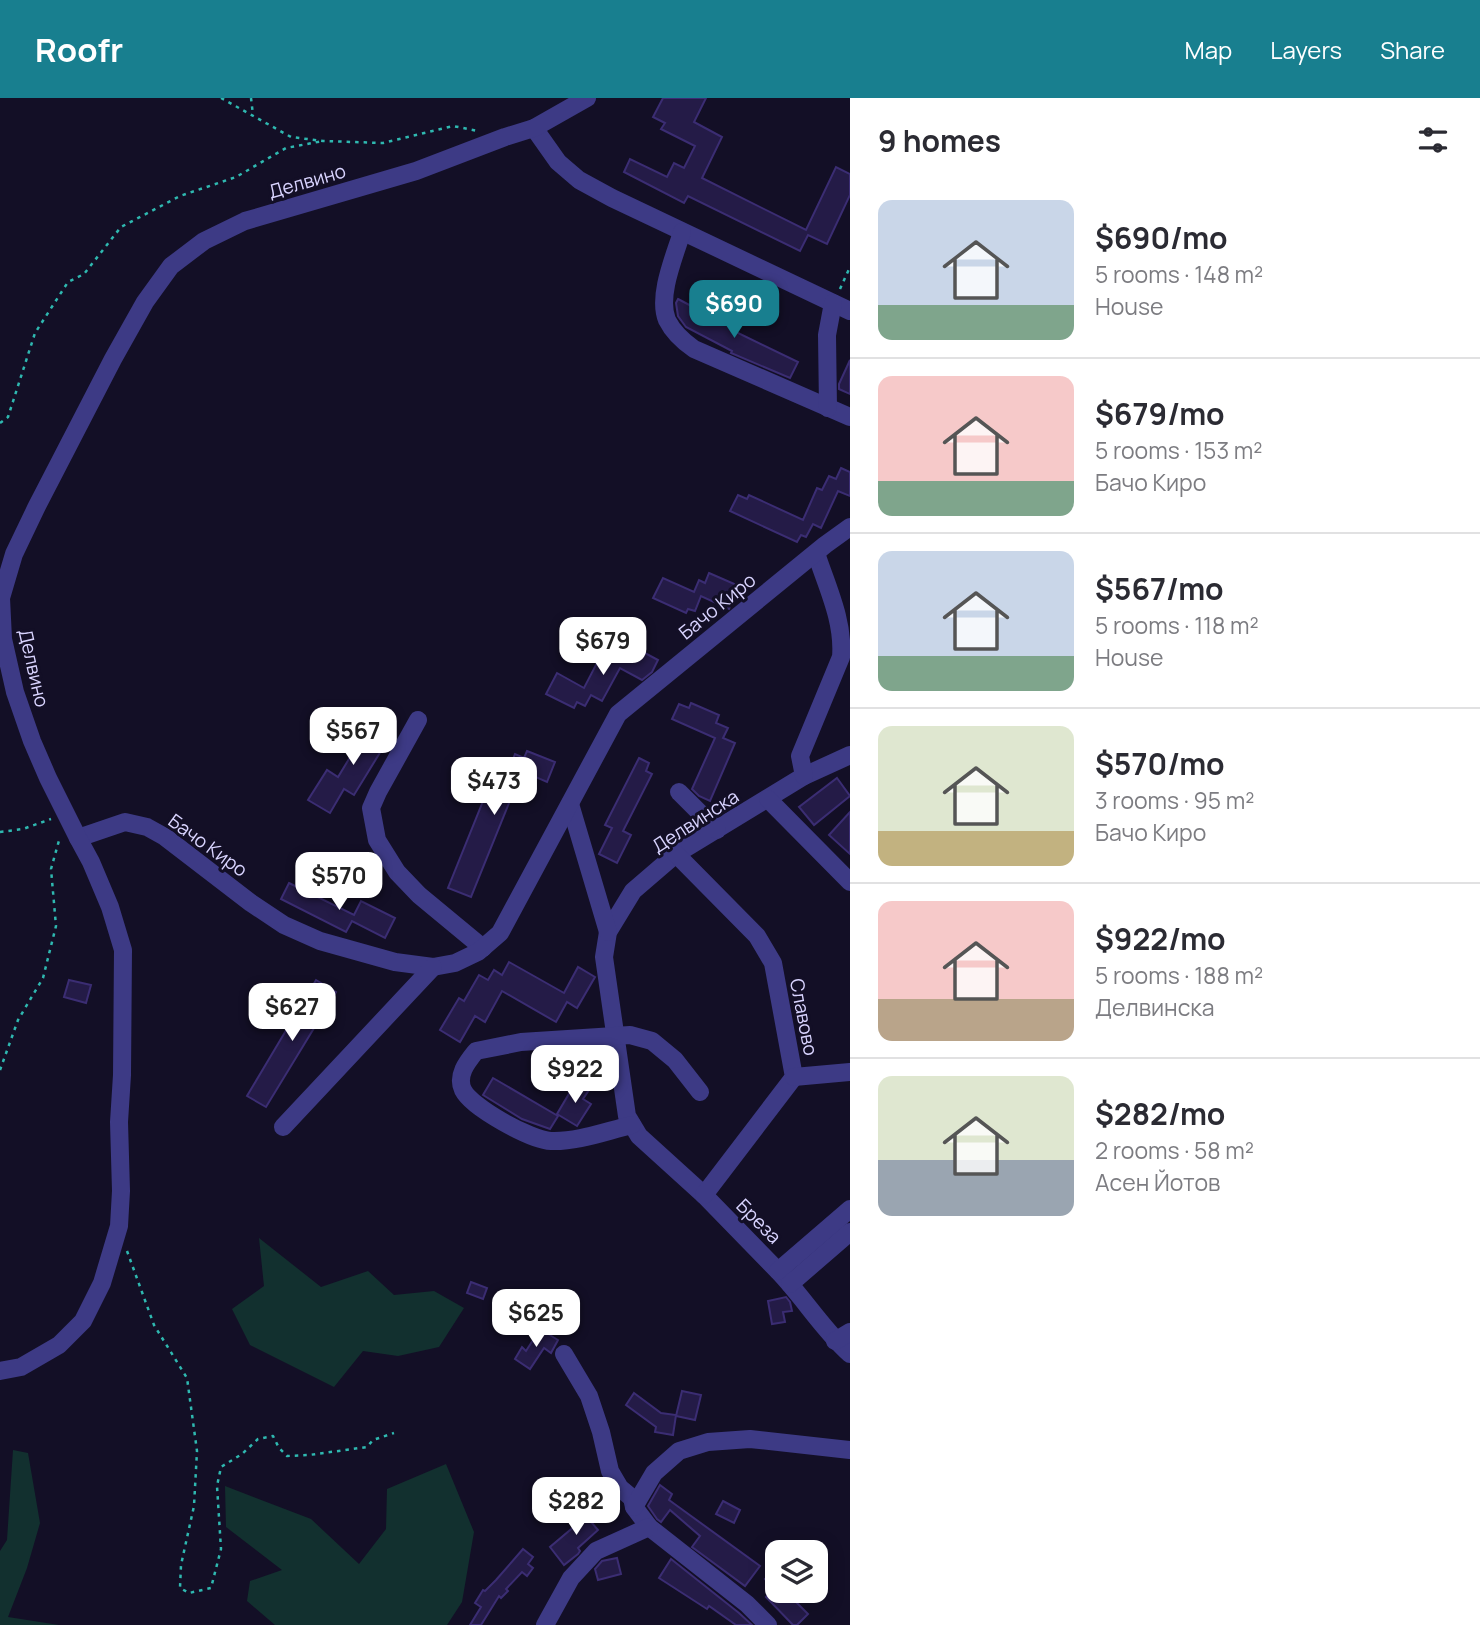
<!DOCTYPE html>
<meta charset="utf-8">
<style>
body{margin:0;font-family:Manrope,sans-serif;background:#f7f7f7;color:#2b2b33;height:100vh;display:flex;flex-direction:column;font-size:26px;white-space:nowrap}
*{box-sizing:border-box;margin:0}
p{font-size:23px;color:#7c7c81}
.icon{flex:none;width:38px;height:38px;fill:none;stroke:currentColor;stroke-width:2;stroke-linecap:round;stroke-linejoin:round}
.map{position:relative;flex:1;overflow:hidden}
.panel{display:flex;flex-direction:column;background:#fff;width:630px}
.panel>*{flex:none}
.controls{position:absolute;left:765px;top:1442px;display:grid;gap:14px}
.controls a{display:grid;place-items:center;width:63px;height:63px;border-radius:14px;background:#fff;box-shadow:0 4px 18px #0003;font-size:35px}
.price{position:absolute;translate:-50% -60px;padding:0 16px;border-radius:14px;background:#fff;color:#222;font-size:23px;line-height:46px;filter:drop-shadow(0 2px 4px #0008)}
.price::after{content:'';position:absolute;left:50%;top:42px;width:21px;height:16px;margin-left:-10px;background:inherit;clip-path:polygon(0 0,100% 0,50% 100%)}
.price.current{background:#187f8f;color:#fff}
ul{padding:0;list-style:none}
li{display:flex;align-items:center;gap:21px;height:175px;padding:0 28px}
li+li{border-top:2px solid #e1e1e2}
li span{display:grid;place-items:center;flex:none;width:196px;height:140px;border-radius:14px;color:#555}
li>.icon{margin-inline-start:auto}
span .icon{width:84px;height:84px;fill:#fffc;stroke-width:1}
li b{font-size:30px}
h2{display:flex;justify-content:space-between;align-items:center;height:84px;padding:0 28px;font-size:30px}
header{display:flex;align-items:center;gap:42px;box-sizing:border-box;height:98px;padding:0 35px;background:#187f8f;color:#fff}
header strong{font-size:33px}
nav{display:flex;gap:38px;margin-inline-start:auto;font-size:24px}
main{display:flex;flex:1;min-height:0}
.map>svg:first-child{display:block}
</style>
<header>
<strong>Roofr</strong>
<nav><a>Map</a><a>Layers</a><a>Share</a></nav>
</header>
<main>
<div class="map">
<svg width="850" height="1527" viewBox="0 0 850 1527">
<rect width="100%" height="100%" fill="#130f26"/>
<g fill="#12302f">
<path d="M259 1140 321 1189 368 1173 394 1197 434 1193 464 1210 439 1249 398 1258 363 1253 334 1289 250 1247 232 1211 264 1188Z"/>
<path d="M13 1352 28 1355 40 1425 27 1470 8 1519 59 1527H0V1453L7 1442Z"/>
<path d="M446 1366 474 1434 462 1504 447 1527H275L247 1503 250 1483 282 1472 226 1429 225 1388 311 1421 359 1466 386 1431 387 1391Z"/>
</g>
<g fill="#241b47" stroke="#3b2d73" stroke-width="2">
<path d="M663 0H706L694 24 722 39 702 80 806 132 836 69 850 76V97L827 146 808 137 800 153 688 98 684 105 624 74 630 61 667 79 674 65 684 70 695 48 661 31 665 25 653 19Z"/>
<path d="M678 201 737 232 736 234 798 264 790 280 731 255 732 253 686 229 678 218 676 205Z"/>
<path d="M850 262V296L839 291V286Z"/>
<path d="M841 370 850 374V398L838 393 821 430 813 426 806 439 801 437 797 444 730 413 738 397 747 401 749 397 803 422 817 390 822 392 829 378 836 381Z"/>
<path d="M709 475 739 488 729 511 701 498 695 513 688 511 686 515 653 500 663 480 694 494 699 482 705 485Z"/>
<path d="M628 546 658 562 652 574 642 582 620 570 602 603 591 597 585 608 577 604 574 610 546 596 557 575 584 590 599 561 607 565 614 551 623 556Z"/>
<path d="M691 605 719 617 716 625 728 630 723 640 735 645 710 703 699 698 692 691 715 640 672 621 679 606 689 610Z"/>
<path d="M377 615 389 622 384 631 392 635 354 697 344 691 330 715 308 702 327 672 338 679Z"/>
<path d="M527 653 555 664 547 684 522 673 471 799 448 790 500 661 511 666 515 656 524 660Z"/>
<path d="M639 660 649 665 646 673 652 676 623 733 631 737 617 765 599 756 612 730 605 727Z"/>
<path d="M837 680 850 698 814 727 799 709Z"/>
<path d="M850 714V756L829 737Z"/>
<path d="M289 785 354 817 361 803 395 820 385 840 352 823 346 834 281 801Z"/>
<path d="M509 864 564 895 578 869 595 879 577 910 567 904 556 924 502 893 485 924 475 918 460 944 440 932 459 900 464 903 479 877 488 882 494 872 502 877Z"/>
<path d="M69 882 91 887 86 905 64 899Z"/>
<path d="M316 882 336 894 266 1009 247 998Z"/>
<path d="M493 980 558 1018 550 1031 522 1021 483 997Z"/>
<path d="M576 984 589 992 583 1001 591 1006 577 1028 557 1016Z"/>
<path d="M471 1184 487 1190 483 1201 467 1195Z"/>
<path d="M786 1199 790 1204 792 1213 783 1214 785 1224 772 1226 768 1203Z"/>
<path d="M540 1231 558 1242 551 1255 544 1250 530 1271 515 1261 522 1249 526 1253Z"/>
<path d="M682 1293 701 1297 695 1322 676 1318Z"/>
<path d="M634 1295 661 1315 676 1317 673 1337 655 1334 656 1329 626 1307Z"/>
<path d="M660 1387 672 1396 669 1402 760 1468 745 1488 692 1449 700 1438 670 1412 661 1424 657 1421 648 1408Z"/>
<path d="M723 1403 740 1412 734 1425 716 1416Z"/>
<path d="M587 1409 598 1421 592 1425 598 1432 578 1450 580 1453 578 1456 564 1467 550 1449 576 1427 573 1422Z"/>
<path d="M523 1451 533 1459 528 1466 533 1470 527 1478 522 1474 506 1491 508 1493 501 1500 499 1498 481 1527H470L481 1509 475 1505 483 1492 485 1493 496 1482Z"/>
<path d="M617 1460 621 1476 598 1482 595 1471 602 1463Z"/>
<path d="M671 1461 739 1515 752 1527H736L709 1508 707 1511 659 1480Z"/>
<path d="M772 1474 777 1479V1493H785L808 1516 797 1527H793L766 1499 772 1493H776L765 1481Z"/>
</g>
<g fill="none" stroke-linecap="round" stroke-linejoin="round">
<g stroke="#2fb8b0" stroke-width="2.5" stroke-dasharray="3.5 5" stroke-linecap="butt">
<path d="M221 0 291 39 323 43 383 45 453 28 478 33"/>
<path d="M251 0 253 17"/>
<path d="M840 191 850 169"/>
<path d="M0 325 8 319 35 235 68 184 84 176 121 129 180 98 236 79 286 50 323 43"/>
<path d="M0 734 23 731 51 721"/>
<path d="M0 972 18 922 43 880 56 828 51 771 60 739"/>
<path d="M127 1153 154 1227 187 1280 197 1353 194 1408 181 1467 180 1490 189 1495 211 1490 221 1451 217 1388 221 1369 242 1356 258 1341 273 1338 279 1350 287 1358 309 1357 367 1349 373 1342 394 1335"/>
</g>
<g stroke="#3d3a85" stroke-width="18">
<path d="M534 30 558 64 579 82 612 100 850 213"/>
<path d="M682 134C675 157 657 198 667 222 673 234 684 244 694 251L850 319"/>
<path d="M828 310 827 237 833 205"/>
<path d="M418 622 378 694 371 710 377 742 397 774 419 797 483 850"/>
<path d="M850 657 804 678 676 756 633 793 608 834 604 859 627 1018 639 1038 704 1097 778 1173C804 1200 823 1232 850 1256"/>
<path d="M804 678 800 658 841 559C844 523 827 489 816 455"/>
<path d="M679 694 717 732"/>
<path d="M768 701 850 784"/>
<path d="M570 706 608 834"/>
<path d="M78 740 125 724 147 729 165 739 251 805 284 827 320 843 395 864 433 869 455 865 478 854 500 835 618 616 825 447 850 429"/>
<path d="M676 756 757 838 773 865 794 979 704 1097"/>
<path d="M794 979 850 974"/>
<path d="M632 1027C606 1033 578 1044 551 1043 531 1042 472 1010 463 992 456 977 468 963 476 953L521 944 630 937 652 943 675 962 700 994"/>
<path d="M283 1029 433 869"/>
<path d="M778 1173 850 1111"/>
<path d="M790 1186 850 1134"/>
<path d="M835 1243 850 1234"/>
<path d="M564 1256 589 1298 601 1334 610 1373 620 1390 632 1400 634 1409 649 1429 747 1506 768 1527"/>
<path d="M0 1273 21 1269 59 1247 83 1223 102 1185 119 1128 121 1093 119 1024 122 977 123 852 110 809 91 764 78 740 48 680 32 643 15 594 3 541 1 500 14 456 36 410 113 261 145 204 171 168 204 143 245 123 416 73 505 39 534 30 587 0"/>
<path d="M634 1409 654 1375 679 1353 708 1344 750 1341 850 1352"/>
<path d="M545 1527 571 1480 596 1453 649 1429"/>
</g>
</g>
<g text-anchor="middle" dominant-baseline="central" stroke-width="6" stroke-linejoin="round" paint-order="stroke">
<g font-size="19" fill="#d9d4ff" stroke="#130f26">
<text transform="translate(307 83) rotate(-16)">Делвино</text>
<text transform="translate(717 508) rotate(-39)">Бачо Киро</text>
<text transform="translate(34 570) rotate(77)">Делвино</text>
<text transform="translate(695 723) rotate(-33)">Делвинска</text>
<text transform="translate(208 747) rotate(36)">Бачо Киро</text>
<text transform="translate(804 919) rotate(79)">Славово</text>
<text transform="translate(759 1123) rotate(45)">Бреза</text>
</g>
</g>
</svg>
<div class="controls">
<a><svg class="icon" aria-label="layers" viewBox="0 0 24 24"><path d="M12 4l9 5-9 5-9-5zM3 14l9 5 9-5"/></svg></a>
</div>
<b class="price current" style="left:734px;top:242px">$690</b>
<b class="price" style="left:603px;top:579px">$679</b>
<b class="price" style="left:353px;top:669px">$567</b>
<b class="price" style="left:494px;top:719px">$473</b>
<b class="price" style="left:339px;top:814px">$570</b>
<b class="price" style="left:292px;top:945px">$627</b>
<b class="price" style="left:575px;top:1007px">$922</b>
<b class="price" style="left:536px;top:1251px">$625</b>
<b class="price" style="left:576px;top:1439px">$282</b>
</div>
<section class="panel">
<h2>9 homes<svg class="icon" aria-label="filters" viewBox="0 0 24 24"><path d="M4 7h16M4 17h16"/><circle cx="9" cy="7" r="2"/><circle cx="15" cy="17" r="2"/></svg></h2>
<ul>
<li><span style="background:linear-gradient(#c9d6e8 75%,#7fa58c 0)"><svg class="icon" aria-label="home" viewBox="0 0 24 24"><path d="M3 11l9-7 9 7M6 9v11h12V9"/></svg></span><div><b>$690/mo</b><p>5 rooms · 148 m²</p><p>House</p></div></li>
<li><span style="background:linear-gradient(#f6c9c9 75%,#7fa58c 0)"><svg class="icon" aria-label="home" viewBox="0 0 24 24"><path d="M3 11l9-7 9 7M6 9v11h12V9"/></svg></span><div><b>$679/mo</b><p>5 rooms · 153 m²</p><p>Бачо Киро</p></div></li>
<li><span style="background:linear-gradient(#c9d6e8 75%,#7fa58c 0)"><svg class="icon" aria-label="home" viewBox="0 0 24 24"><path d="M3 11l9-7 9 7M6 9v11h12V9"/></svg></span><div><b>$567/mo</b><p>5 rooms · 118 m²</p><p>House</p></div></li>
<li><span style="background:linear-gradient(#dfe7d0 75%,#c2b280 0)"><svg class="icon" aria-label="home" viewBox="0 0 24 24"><path d="M3 11l9-7 9 7M6 9v11h12V9"/></svg></span><div><b>$570/mo</b><p>3 rooms · 95 m²</p><p>Бачо Киро</p></div></li>
<li><span style="background:linear-gradient(#f6c9c9 70%,#b9a48a 0)"><svg class="icon" aria-label="home" viewBox="0 0 24 24"><path d="M3 11l9-7 9 7M6 9v11h12V9"/></svg></span><div><b>$922/mo</b><p>5 rooms · 188 m²</p><p>Делвинска</p></div></li>
<li><span style="background:linear-gradient(#dfe7d0 60%,#9aa5b1 0)"><svg class="icon" aria-label="home" viewBox="0 0 24 24"><path d="M3 11l9-7 9 7M6 9v11h12V9"/></svg></span><div><b>$282/mo</b><p>2 rooms · 58 m²</p><p>Асен Йотов</p></div></li>
</ul>
</section>
</main>
